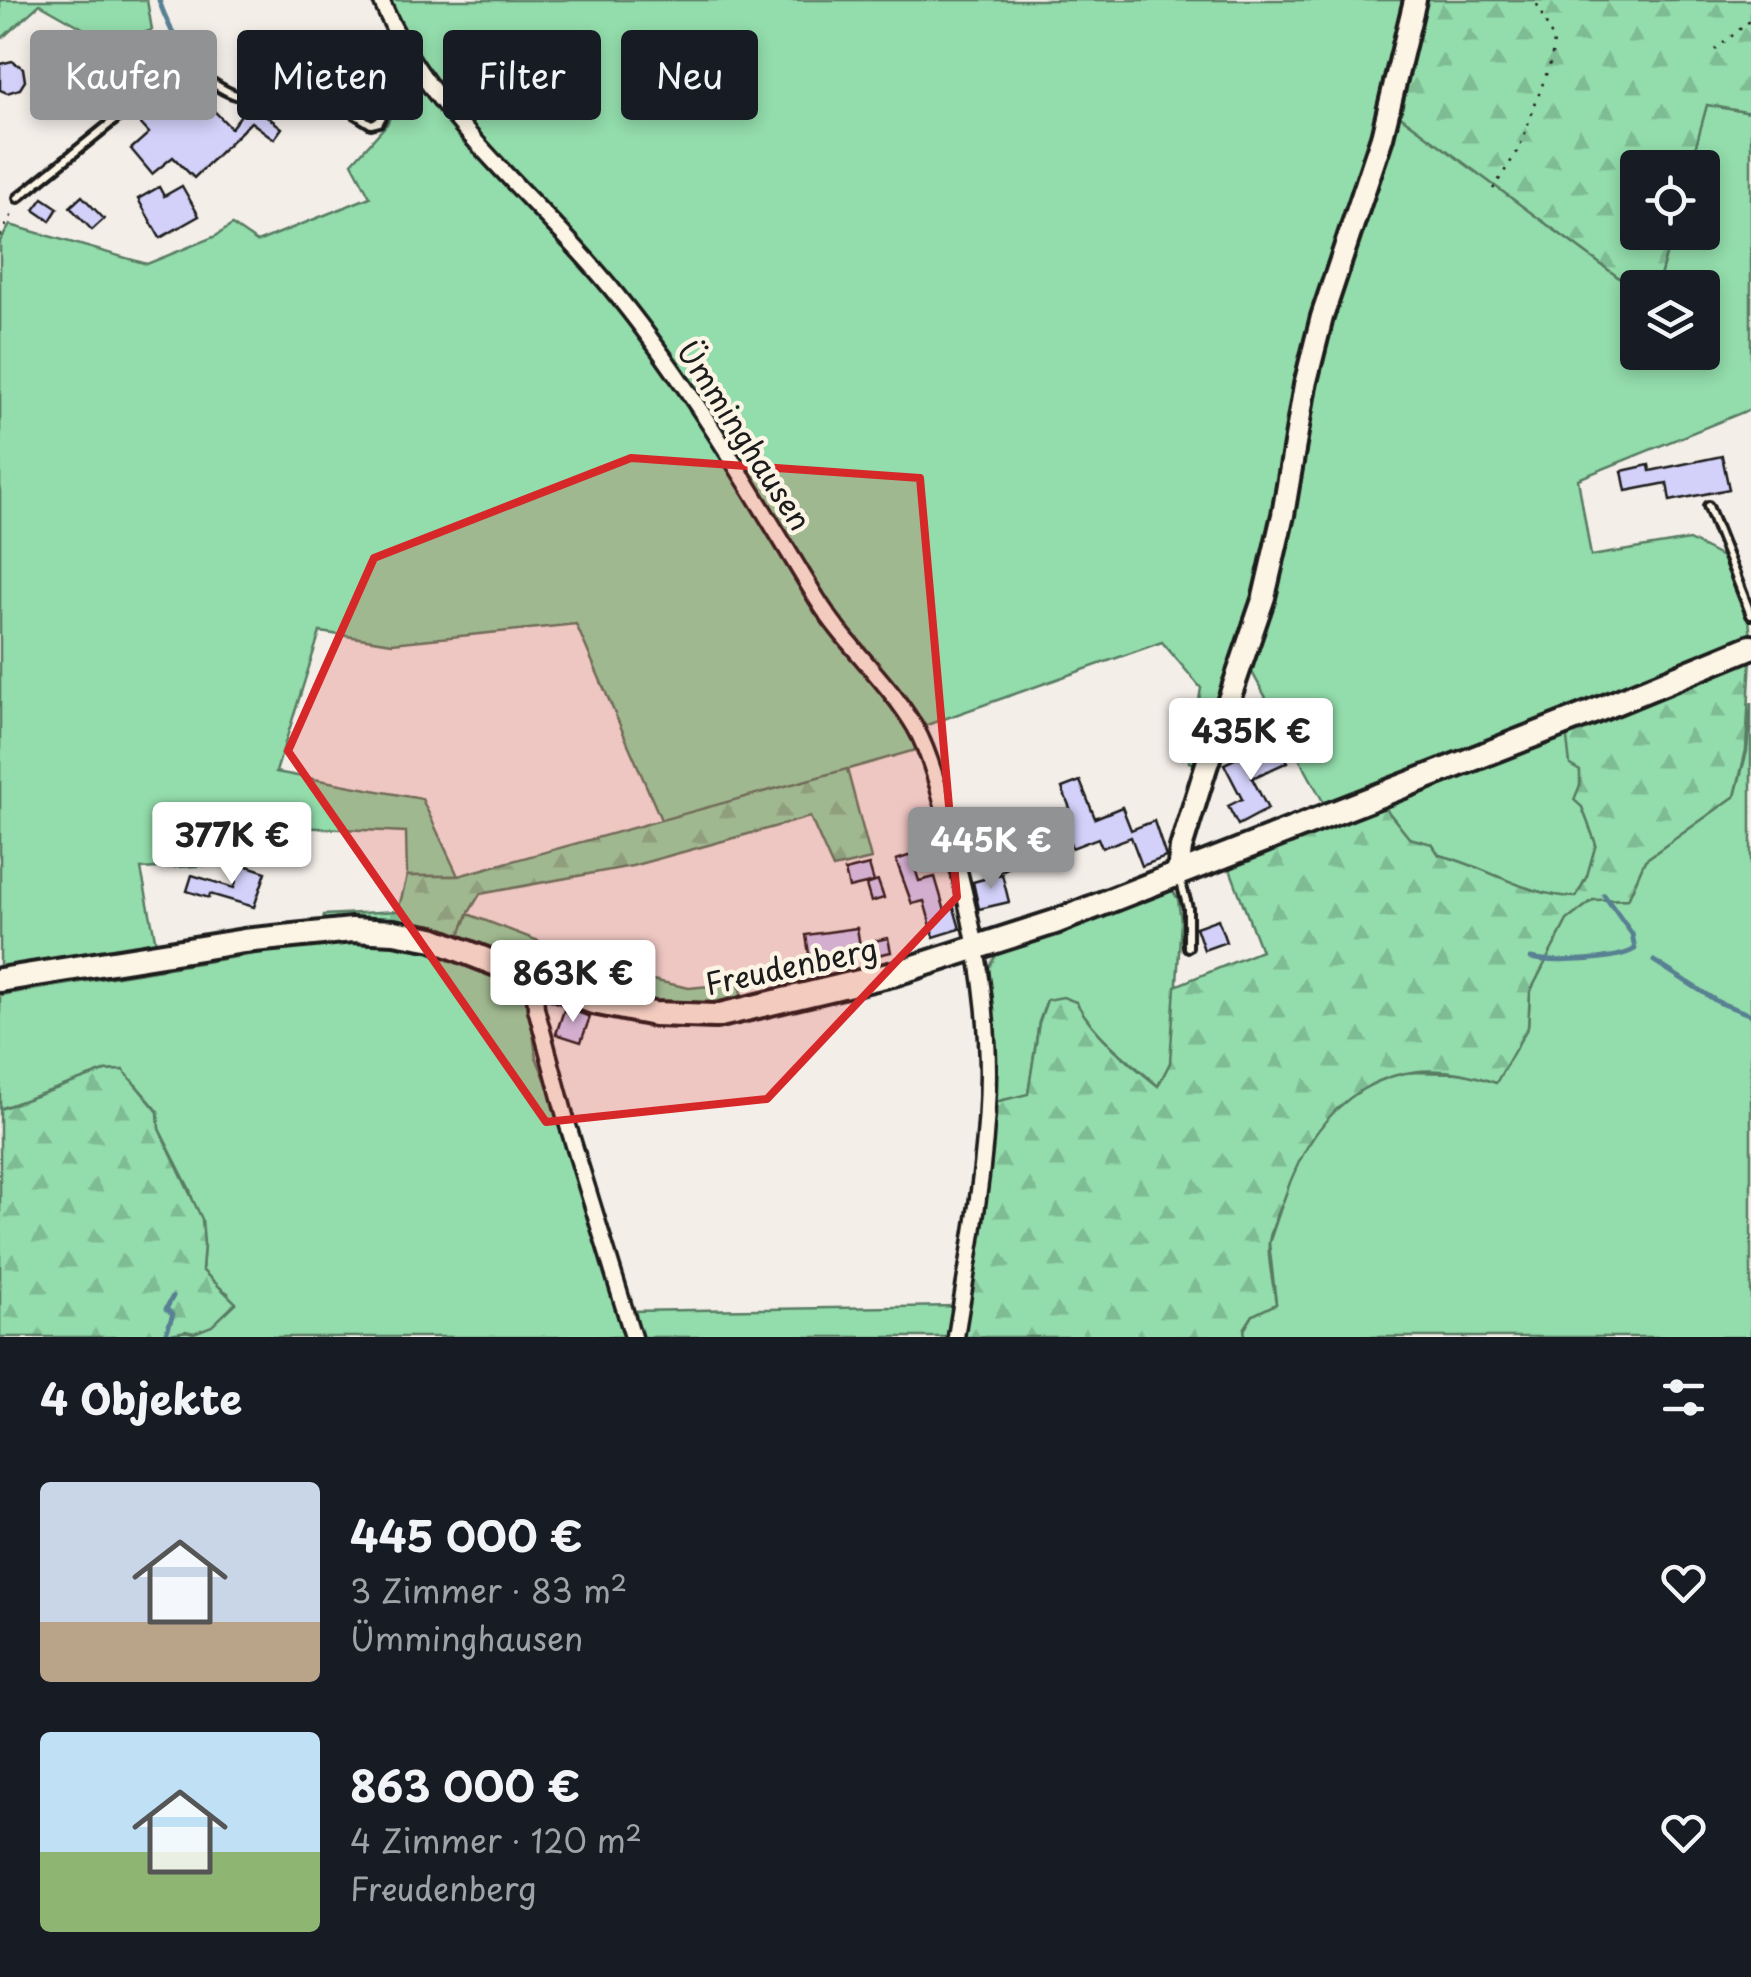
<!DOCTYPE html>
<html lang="de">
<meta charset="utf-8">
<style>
body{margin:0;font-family:"Playpen Sans",sans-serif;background:#20242c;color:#f1f3f6;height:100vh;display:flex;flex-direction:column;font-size:38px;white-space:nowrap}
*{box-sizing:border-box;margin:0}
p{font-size:32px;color:#9ea1a6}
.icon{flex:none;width:55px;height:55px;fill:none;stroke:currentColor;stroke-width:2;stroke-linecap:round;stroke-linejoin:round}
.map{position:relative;height:1337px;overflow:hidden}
.panel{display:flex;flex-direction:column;background:#171b24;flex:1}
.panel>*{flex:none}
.top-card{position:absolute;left:30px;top:30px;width:1000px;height:90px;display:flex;gap:20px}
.buttons{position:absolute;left:1620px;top:150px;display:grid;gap:20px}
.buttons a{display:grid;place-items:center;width:100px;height:100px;border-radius:10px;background:#171b24;box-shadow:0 5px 15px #0003;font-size:50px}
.price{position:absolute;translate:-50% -85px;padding:0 22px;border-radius:10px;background:#fff;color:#222;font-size:32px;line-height:65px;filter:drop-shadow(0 2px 5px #0008)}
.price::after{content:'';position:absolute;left:50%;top:60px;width:30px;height:22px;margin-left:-15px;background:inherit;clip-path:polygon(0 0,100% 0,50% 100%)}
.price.current{background:#919294;color:#fff}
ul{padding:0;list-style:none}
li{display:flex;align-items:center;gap:30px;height:250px;padding:0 40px}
li span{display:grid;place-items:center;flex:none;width:280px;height:200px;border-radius:10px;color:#555}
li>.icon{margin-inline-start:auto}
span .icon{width:120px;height:120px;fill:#fffc;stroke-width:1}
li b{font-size:42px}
h2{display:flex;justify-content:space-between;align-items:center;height:120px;padding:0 40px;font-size:42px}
.chip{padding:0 35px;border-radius:10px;background:#171b24;box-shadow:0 5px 15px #0003;font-size:35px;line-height:90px}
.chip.current{background:#919294;color:#fff}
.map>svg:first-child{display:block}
</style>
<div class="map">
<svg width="1751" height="1337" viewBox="0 0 1751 1337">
<defs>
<pattern id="forest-firs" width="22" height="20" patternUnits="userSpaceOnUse" patternTransform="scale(2.5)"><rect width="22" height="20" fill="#93dcab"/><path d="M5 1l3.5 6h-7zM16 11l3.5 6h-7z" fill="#7ebc93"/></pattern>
</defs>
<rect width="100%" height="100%" fill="#f4eee9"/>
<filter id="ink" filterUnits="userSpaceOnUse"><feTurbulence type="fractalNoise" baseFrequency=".01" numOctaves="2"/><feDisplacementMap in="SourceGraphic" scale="20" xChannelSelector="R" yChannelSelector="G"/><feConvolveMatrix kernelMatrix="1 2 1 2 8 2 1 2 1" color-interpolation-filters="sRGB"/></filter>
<g filter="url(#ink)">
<g fill="#93dcab" stroke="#587c64" stroke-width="2.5">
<path d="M0 0H147L152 30 111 44 40 4 0 40Z"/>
<path d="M381 0H1413L1356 213 1283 515 1206 767 1189 762 1201 688 1162 642 924 726 919 749 662 822 576 624 392 643 320 632 276 772 422 799 458 876H407L406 832 297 827 251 811 231 864 141 869 157 948 0 972V241L10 225 147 264 216 236 232 225 257 242 370 197 352 163 387 124 412 68Z"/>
<path d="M1707 104 1751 113V409L1578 479 1591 556 1689 540 1722 557 1749 619 1751 638 1326 807 1247 663 1308 385 1395 112 1637 291 1638 352H1702V288L1657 287 1672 233 1702 232V168L1690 167Z"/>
<path d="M1751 703V1337H1245L1244 1330 1253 1315 1276 1303 1269 1243 1292 1175 1307 1144 1333 1111 1369 1083 1400 1072 1468 1073 1528 1027 1530 992 1567 920 1593 900 1628 899 1645 860 1735 796 1747 751Z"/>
<path d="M1566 730 1580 770 1582 807 1596 844 1587 876 1576 897C1527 897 1486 866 1439 855L1432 844 1409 838 1382 804Z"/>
<path d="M1171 888 1178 899 1181 921 1174 1029 1170 1063 1158 1086C1128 1059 1096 1038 1076 1002L1047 1000 1039 1022 1028 1095 995 1102 989 968 997 953Z"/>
<path d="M468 914 625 974 689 988 739 983 743 1005 672 1010 608 996 458 939Z"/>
<path d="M381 940 426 946 522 983 528 991 536 1057 561 1118 629 1337H155L186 1331 194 1333 228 1293 213 1283 202 1270 204 1244 190 1190 159 1129 158 1111 123 1070 105 1071 0 1109V995L322 943Z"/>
<path d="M958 1306 953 1337H637L628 1311Z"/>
</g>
<g fill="url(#forest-firs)" stroke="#587c64" stroke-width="2.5">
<path d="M1422 0H1751V113L1707 105 1690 167 1638 168V232L1672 233 1657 287 1638 288 1637 291 1395 112Z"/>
<path d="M1751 656 1746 750 1735 796 1645 860 1628 899 1593 900 1567 920 1530 992 1528 1027 1496 1083C1391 1045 1317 1099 1284 1199 1279 1212 1271 1228 1269 1242 1267 1261 1274 1285 1276 1304L1253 1315 1244 1329 1245 1337H962L995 1102 1028 1094 1039 1023 1047 1000 1063 997 1076 1002C1096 1037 1127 1061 1158 1086L1170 1063 1175 986 1261 951 1228 864 1382 804 1409 838 1432 844 1439 855C1486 866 1527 897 1576 897L1587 876 1596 844 1582 807 1574 800 1580 785V771L1570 765 1566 730Z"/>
<path d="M847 769 871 859 833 868 810 817 632 866 480 894 468 914 458 939 398 924 322 922 324 915 398 911 407 876H458Z"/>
<path d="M123 1070 158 1112 159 1129 202 1219 204 1244 202 1270 236 1303 212 1326 194 1333 186 1331 155 1337H0V1109L105 1071Z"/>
</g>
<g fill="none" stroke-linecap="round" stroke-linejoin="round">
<g stroke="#598093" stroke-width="5">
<path d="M159 0C165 19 173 32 180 49"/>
<path d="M1531 958C1552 963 1616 961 1635 949L1632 934 1604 895"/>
<path d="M1654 961 1718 1002 1751 1015"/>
<path d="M165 1337 173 1314 166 1309 173 1296"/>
</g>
</g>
<g fill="#d3d0f9" stroke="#1c1c1c" stroke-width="2.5">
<path d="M352 40 375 54 357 83 334 68Z"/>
<path d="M302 54 321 68 313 79 294 64Z"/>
<path d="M131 57 151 77 119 107 108 96 111 93 98 79 113 65 118 71Z"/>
<path d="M12 61 23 68 25 81 20 89 7 93 0 90V64Z"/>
<path d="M364 78 378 87 369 101 355 92Z"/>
<path d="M183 79 231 128 250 103 282 128 274 139 251 122 194 178 173 157 152 174 131 149 149 133 139 122Z"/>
<path d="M182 186 199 216 160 238 138 199 159 187 164 196Z"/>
<path d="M82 196 104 219 92 230 70 207Z"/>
<path d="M43 198 58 208 50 221 34 210Z"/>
<path d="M1722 456 1729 489 1670 501 1667 483 1626 491 1622 471 1649 465 1650 471Z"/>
<path d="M1279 748 1288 762 1252 778 1268 809 1238 825 1228 806 1242 799 1224 764 1253 750 1258 761Z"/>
<path d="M1080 781 1095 818 1122 807 1131 830 1154 821 1166 857 1142 866 1131 837 1102 848 1098 838 1072 848 1058 812 1070 808 1062 788Z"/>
<path d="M1003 848 1012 866 999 872 990 854Z"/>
<path d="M911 855 919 881 935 877 945 911 954 908 960 929 934 937 924 901 912 904 896 860Z"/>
<path d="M241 864 266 872 254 907 210 894 209 898 187 891 192 875 234 888Z"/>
<path d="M869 865 874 882 849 888 845 871Z"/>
<path d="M1002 874 1009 902 979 909 973 882Z"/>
<path d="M878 881 884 898 871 902 866 885Z"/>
<path d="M1218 919 1226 942 1204 950 1196 927Z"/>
<path d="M857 928 861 952 810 960 806 935Z"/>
<path d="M888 938 891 952 878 955 874 941Z"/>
<path d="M565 1007 590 1017 581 1042 556 1034Z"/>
</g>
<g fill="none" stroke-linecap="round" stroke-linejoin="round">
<defs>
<g id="lane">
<path d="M18 198 180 67C203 71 217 91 239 96 261 88 274 71 299 79L371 124 379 122 410 62"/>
<path d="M1708 506 1751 615"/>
<path d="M1180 879 1188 908V947"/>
</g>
<g id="street">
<path d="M381 0C429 118 541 199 619 298 694 391 755 497 817 599 845 645 888 681 915 727 933 758 946 816 954 851 970 914 984 975 987 1040 993 1134 971 1243 956 1337"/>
<path d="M534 977 536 1008 565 1116 633 1337"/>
</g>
<path id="secondary" d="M1178 873 1181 848 1206 767 1264 597 1283 515 1305 385 1322 317 1382 137 1415 0"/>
<path id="primary" d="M0 980 244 941 352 930 394 932 433 939 593 1002 654 1014 716 1016 893 974 1055 922 1588 714 1751 647"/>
</defs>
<use href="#lane" stroke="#1c1c1c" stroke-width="14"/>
<use href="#street" stroke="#1c1c1c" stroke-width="21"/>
<use href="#secondary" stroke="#1c1c1c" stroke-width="28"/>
<use href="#primary" stroke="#1c1c1c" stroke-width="30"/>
<g stroke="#1c1c1c" stroke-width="2.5" stroke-dasharray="2.5 8" stroke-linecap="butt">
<path d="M1715 50 1751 20"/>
<path d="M1493 189 1519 149 1551 61 1554 41 1535 0"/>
<path d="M0 236 15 209"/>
</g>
<use href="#lane" stroke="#fcf5e5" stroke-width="6"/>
<use href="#street" stroke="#fcf5e5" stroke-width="14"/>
<use href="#secondary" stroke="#fcf5e5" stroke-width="20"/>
<use href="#primary" stroke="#fcf5e5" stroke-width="22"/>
</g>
</g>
<path fill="#d62828" fill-opacity="0.2" stroke="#d62828" stroke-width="8" stroke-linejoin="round" d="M631 458 920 478 957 897 767 1099 546 1122 288 751 374 558Z"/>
<g text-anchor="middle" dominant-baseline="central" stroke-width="9" stroke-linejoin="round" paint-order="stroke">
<g font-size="30" fill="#1c1c1c" stroke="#fcf5e5">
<text transform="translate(745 435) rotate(57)">Ümminghausen</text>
<text transform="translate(791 965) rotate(-12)">Freudenberg</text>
</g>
</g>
</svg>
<div class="buttons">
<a><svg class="icon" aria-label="locate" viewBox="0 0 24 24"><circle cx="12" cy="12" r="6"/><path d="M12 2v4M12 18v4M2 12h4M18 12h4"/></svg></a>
<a><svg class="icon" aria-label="layers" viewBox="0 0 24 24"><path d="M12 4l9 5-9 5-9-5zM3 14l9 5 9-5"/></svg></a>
</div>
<b class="price" style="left:1251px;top:783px">435K €</b>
<b class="price" style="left:232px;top:887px">377K €</b>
<b class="price current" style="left:991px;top:892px">445K €</b>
<b class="price" style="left:573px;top:1025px">863K €</b>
<div class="top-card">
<a class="chip current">Kaufen</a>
<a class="chip">Mieten</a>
<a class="chip">Filter</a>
<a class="chip">Neu</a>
</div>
</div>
<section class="panel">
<h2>4 Objekte<svg class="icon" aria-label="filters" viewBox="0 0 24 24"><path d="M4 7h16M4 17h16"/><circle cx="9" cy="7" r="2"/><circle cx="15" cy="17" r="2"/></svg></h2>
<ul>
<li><span style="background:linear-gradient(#c9d6e8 70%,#b9a48a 0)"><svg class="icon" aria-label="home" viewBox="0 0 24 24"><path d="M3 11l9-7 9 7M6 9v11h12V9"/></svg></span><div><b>445 000 €</b><p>3 Zimmer · 83 m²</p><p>Ümminghausen</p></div><svg class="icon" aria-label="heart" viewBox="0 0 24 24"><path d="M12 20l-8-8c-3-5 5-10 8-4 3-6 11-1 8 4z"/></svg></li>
<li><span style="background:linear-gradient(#bfe0f5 60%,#8fb573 0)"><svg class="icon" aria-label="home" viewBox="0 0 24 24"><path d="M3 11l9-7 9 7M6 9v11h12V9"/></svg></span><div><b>863 000 €</b><p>4 Zimmer · 120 m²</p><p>Freudenberg</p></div><svg class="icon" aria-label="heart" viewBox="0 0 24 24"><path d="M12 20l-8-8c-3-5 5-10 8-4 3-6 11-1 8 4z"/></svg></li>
</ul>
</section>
